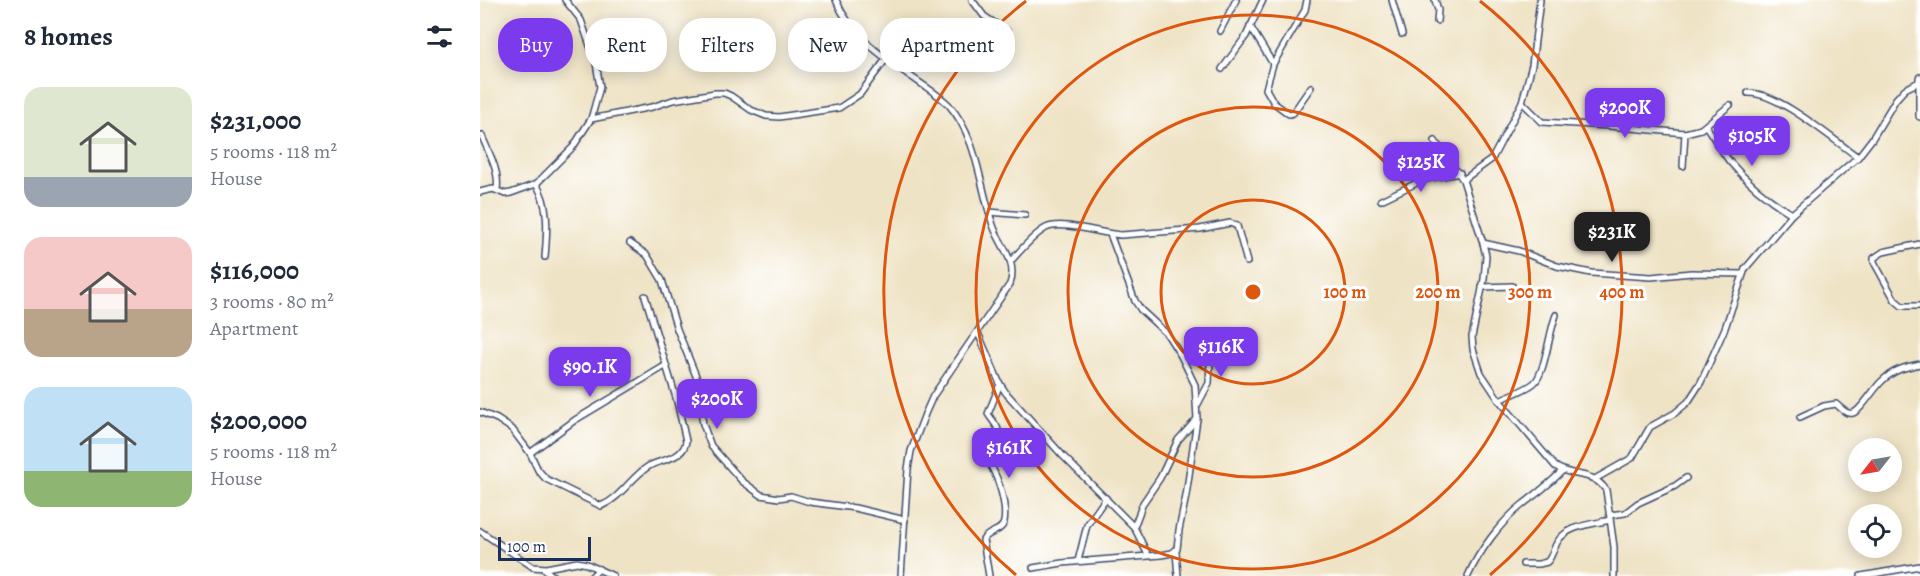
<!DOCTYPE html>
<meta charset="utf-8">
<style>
body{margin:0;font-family:Alegreya,serif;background:#f6f6f7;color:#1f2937;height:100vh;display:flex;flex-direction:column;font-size:22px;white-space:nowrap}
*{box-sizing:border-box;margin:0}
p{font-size:20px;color:#747a83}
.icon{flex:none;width:33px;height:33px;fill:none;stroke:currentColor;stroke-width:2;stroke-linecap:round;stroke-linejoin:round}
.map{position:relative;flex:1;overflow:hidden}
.sheet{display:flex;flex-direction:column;background:#fff;width:480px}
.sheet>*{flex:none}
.top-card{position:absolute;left:18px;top:18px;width:570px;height:54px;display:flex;gap:12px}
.needle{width:39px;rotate:239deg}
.fabs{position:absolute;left:1368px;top:438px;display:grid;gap:12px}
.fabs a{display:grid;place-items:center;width:54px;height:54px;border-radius:50%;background:#fff;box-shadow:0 3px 15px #0003;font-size:30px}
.scale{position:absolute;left:18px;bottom:15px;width:93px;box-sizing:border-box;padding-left:6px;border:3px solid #1b2f5e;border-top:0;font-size:16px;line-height:21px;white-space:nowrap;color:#1b2f5e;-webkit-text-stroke:4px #fff;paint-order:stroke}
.price{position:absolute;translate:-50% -51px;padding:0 14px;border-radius:12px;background:#7c3aed;color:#fff;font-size:20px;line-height:39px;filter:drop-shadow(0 2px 3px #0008)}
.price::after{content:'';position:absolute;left:50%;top:36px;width:18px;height:14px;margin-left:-9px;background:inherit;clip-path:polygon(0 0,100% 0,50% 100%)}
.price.on{background:#222;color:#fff}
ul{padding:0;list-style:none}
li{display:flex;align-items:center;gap:18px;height:150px;padding:0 24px}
li span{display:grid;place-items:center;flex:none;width:168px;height:120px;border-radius:18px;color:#555}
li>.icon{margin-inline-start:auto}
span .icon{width:72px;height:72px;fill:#fffc;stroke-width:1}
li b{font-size:26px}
h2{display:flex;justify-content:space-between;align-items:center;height:72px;padding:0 24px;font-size:26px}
.chip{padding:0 21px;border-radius:24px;background:#fff;box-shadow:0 3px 15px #0003;font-size:21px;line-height:54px}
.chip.on{background:#7c3aed;color:#fff}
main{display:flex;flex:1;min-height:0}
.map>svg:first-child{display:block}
</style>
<main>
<section class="sheet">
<h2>8 homes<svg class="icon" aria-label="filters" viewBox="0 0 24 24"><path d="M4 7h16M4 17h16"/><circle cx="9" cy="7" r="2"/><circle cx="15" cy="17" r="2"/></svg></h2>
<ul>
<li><span style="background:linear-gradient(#dfe7d0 75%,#9aa5b1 0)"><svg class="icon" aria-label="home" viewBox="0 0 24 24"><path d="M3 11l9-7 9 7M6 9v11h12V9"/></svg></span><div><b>$231,000</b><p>5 rooms · 118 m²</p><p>House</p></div></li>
<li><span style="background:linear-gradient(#f6c9c9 60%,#b9a48a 0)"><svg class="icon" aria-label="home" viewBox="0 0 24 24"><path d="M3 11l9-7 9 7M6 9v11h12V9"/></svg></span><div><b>$116,000</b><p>3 rooms · 80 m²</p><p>Apartment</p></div></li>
<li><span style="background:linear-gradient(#bfe0f5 70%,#8fb573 0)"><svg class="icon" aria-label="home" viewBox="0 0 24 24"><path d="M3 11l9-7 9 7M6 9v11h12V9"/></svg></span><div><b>$200,000</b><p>5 rooms · 118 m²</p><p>House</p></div></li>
</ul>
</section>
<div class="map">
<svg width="1440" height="576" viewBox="0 0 1440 576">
<rect width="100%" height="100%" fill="#fff"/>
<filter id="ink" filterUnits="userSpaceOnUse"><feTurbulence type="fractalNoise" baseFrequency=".0167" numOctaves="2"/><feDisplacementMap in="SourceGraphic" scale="12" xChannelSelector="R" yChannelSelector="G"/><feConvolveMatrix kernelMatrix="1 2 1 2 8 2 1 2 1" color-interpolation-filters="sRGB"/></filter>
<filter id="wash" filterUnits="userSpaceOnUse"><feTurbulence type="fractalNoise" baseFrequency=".008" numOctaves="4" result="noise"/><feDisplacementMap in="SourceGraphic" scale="24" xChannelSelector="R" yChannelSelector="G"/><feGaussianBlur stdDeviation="1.35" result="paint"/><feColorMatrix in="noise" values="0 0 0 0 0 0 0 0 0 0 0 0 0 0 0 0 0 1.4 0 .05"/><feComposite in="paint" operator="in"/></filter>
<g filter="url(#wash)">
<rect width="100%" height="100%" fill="#efe3c5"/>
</g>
<g filter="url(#ink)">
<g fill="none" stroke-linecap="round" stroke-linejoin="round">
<defs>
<g id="minor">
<path d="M356 0C371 37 405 58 436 80 447 88 459 95 469 105 498 139 499 184 513 225 520 246 538 261 530 284L453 396 445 414 431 451 428 469 421 576"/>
<path d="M492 0 504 16 527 31"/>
<path d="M827 0 825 10 793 64 786 89 794 103 809 114 813 113 831 87"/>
<path d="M912 0 922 34"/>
<path d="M955 0 958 10 957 21"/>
<path d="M770 26 793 64"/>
<path d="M740 31 756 0"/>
<path d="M742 69 766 36 783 0"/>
<path d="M1268 93C1298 92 1352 139 1378 157"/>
<path d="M1042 102 1062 122 1129 126 1205 133 1221 129 1250 105"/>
<path d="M111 119 172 107 193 100 235 93H244L251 96 271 110 286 116 299 117 359 108 380 94 406 59"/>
<path d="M1226 126C1234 138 1241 150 1250 162 1267 182 1290 201 1312 214"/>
<path d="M2 136C8 152 20 171 17 189"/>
<path d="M955 141 983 180 1003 243 1006 256 1004 279 992 337 993 349 1001 373 1019 400 1075 466C1093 479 1111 469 1126 490L1134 547V576"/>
<path d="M1203 166 1205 133"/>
<path d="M983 180 1012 159 1042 102 1052 65 1060 0"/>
<path d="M56 184C70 205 67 233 65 257"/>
<path d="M0 192 13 189 25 194 31 193 56 184 93 147 111 119 120 87 116 63 101 20 85 0"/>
<path d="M901 200 945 179 980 173"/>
<path d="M509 212 545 215"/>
<path d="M150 243 167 255 182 280 197 329 216 376 223 424 231 446 262 481 281 495 299 498 311 496 330 502 375 508 425 520"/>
<path d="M1003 243 1039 251 1077 266 1111 273 1171 277 1211 273 1262 274"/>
<path d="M1440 244 1403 252 1394 258V262L1415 300 1422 306H1440"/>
<path d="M531 261C541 250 553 235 566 228 583 220 621 234 641 235L720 229 750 223 757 226 767 262"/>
<path d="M1002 287 1032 286"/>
<path d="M498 333 520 384 526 393 583 456 654 527 668 555"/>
<path d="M1019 400C1030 395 1044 391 1054 383 1065 374 1069 332 1076 315"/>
<path d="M718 404 729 383 731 342"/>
<path d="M0 412 17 419 32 429 50 453 58 470 66 479 121 506C141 498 151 477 169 466 182 459 204 459 206 441L197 401 165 296"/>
<path d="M1320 417 1344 406 1356 404C1361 408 1366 415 1373 413 1381 411 1394 388 1402 381 1413 370 1425 367 1440 364"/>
<path d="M50 453 95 420 185 366"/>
<path d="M1115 479 1152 458 1170 427 1195 413 1208 402 1221 382 1245 328 1265 269 1312 214 1378 157 1392 139 1416 99 1425 89 1439 82"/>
<path d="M1130 515 1145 513 1158 503 1195 486 1206 478"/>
<path d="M654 527 663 503 680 478 698 440 717 419"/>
<path d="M0 531 53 567 66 568 97 562 107 564 133 576"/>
<path d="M696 552 698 576"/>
<path d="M598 561 607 525 626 498"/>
<path d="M1043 564H1059L1067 562C1073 556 1073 548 1078 541 1088 525 1114 524 1130 520"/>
<path d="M553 568 582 563 681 555 692 553 697 549 699 530 706 496 717 419 715 385 701 356 687 334 661 310 655 301 630 234"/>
<path d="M64 569 73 576"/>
<path d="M112 576 119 569"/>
<path d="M509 576 503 540C508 531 522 532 524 522 527 506 519 480 511 466 509 462 505 458 504 454 502 449 503 448 505 444L517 439C522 429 513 422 508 414L520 384"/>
<path d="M988 576C999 551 1021 522 1042 505 1056 494 1070 484 1082 471"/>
<path d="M1381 576 1440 566"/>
</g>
<path id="tertiary" d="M1440 78V116"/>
</defs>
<use href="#minor" stroke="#3b4a6d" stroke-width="8"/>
<use href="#tertiary" stroke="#3b4a6d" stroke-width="10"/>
<use href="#minor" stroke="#fff" stroke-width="5"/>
<use href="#tertiary" stroke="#fff" stroke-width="7"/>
</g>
</g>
<g fill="none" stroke="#de5710" stroke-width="3">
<circle cx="773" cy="292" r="92"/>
<circle cx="773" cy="292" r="185"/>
<circle cx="773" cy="292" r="277"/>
<path d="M536 575A369 369 0 0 1 546 1M1000 1A369 369 0 0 1 1010 575"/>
</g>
<circle cx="773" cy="292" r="9" fill="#de5710" stroke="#fff" stroke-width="3"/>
<g font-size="18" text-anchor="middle" font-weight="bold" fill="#de5710" stroke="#fff" stroke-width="6" stroke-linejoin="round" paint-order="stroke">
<text x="865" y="298">100 m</text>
<text x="958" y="298">200 m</text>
<text x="1050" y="298">300 m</text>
<text x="1142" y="298">400 m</text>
</g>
</svg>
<div class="fabs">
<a><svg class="needle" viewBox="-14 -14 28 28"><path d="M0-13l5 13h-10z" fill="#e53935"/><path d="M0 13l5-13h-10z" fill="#747a83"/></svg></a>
<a><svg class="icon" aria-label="locate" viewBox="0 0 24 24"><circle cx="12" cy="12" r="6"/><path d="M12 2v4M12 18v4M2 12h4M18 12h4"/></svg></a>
</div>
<div class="scale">100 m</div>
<b class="price" style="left:1145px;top:139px">$200K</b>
<b class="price" style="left:1272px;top:167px">$105K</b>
<b class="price" style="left:941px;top:193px">$125K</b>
<b class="price on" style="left:1132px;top:263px">$231K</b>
<b class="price" style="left:741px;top:378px">$116K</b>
<b class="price" style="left:110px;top:398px">$90.1K</b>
<b class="price" style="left:237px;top:430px">$200K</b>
<b class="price" style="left:529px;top:479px">$161K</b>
<div class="top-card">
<a class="chip on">Buy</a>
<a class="chip">Rent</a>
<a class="chip">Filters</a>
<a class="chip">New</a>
<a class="chip">Apartment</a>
</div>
</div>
</main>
